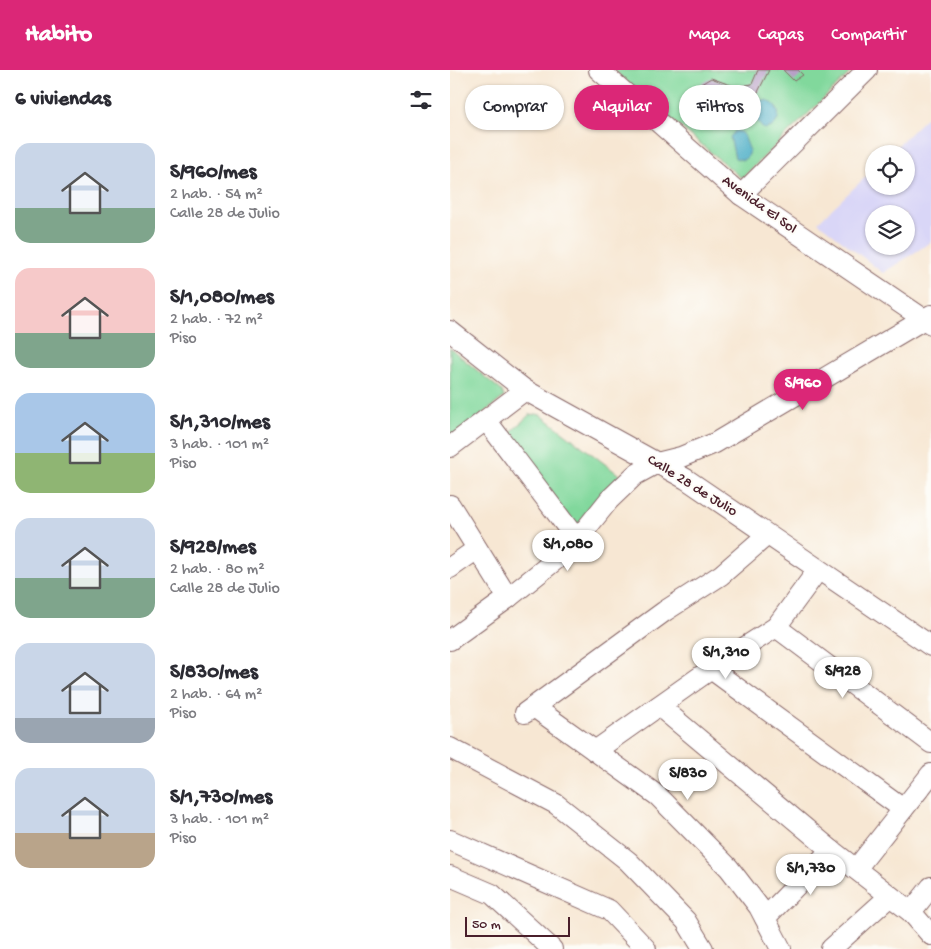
<!DOCTYPE html>
<html lang="es">
<meta charset="utf-8">
<style>
body{margin:0;font-family:"Gochi Hand",sans-serif;background:#f7f7f7;color:#2b2b33;height:100vh;display:flex;flex-direction:column;font-size:19px;white-space:nowrap}
*{box-sizing:border-box;margin:0}
p{font-size:16px;color:#7c7c81}
.icon{flex:none;width:28px;height:28px;fill:none;stroke:currentColor;stroke-width:2;stroke-linecap:round;stroke-linejoin:round}
.map{position:relative;flex:1;overflow:hidden}
.drawer{display:flex;flex-direction:column;background:#fff;width:450px}
.drawer>*{flex:none}
.guide{position:absolute;left:15px;top:15px;width:390px;height:45px;display:flex;gap:10px}
.tools{position:absolute;left:415px;top:75px;display:grid;gap:10px}
.tools a{display:grid;place-items:center;width:50px;height:50px;border-radius:50%;background:#fff;box-shadow:0 1px 4px #0004;font-size:25px}
.scale{position:absolute;left:15px;bottom:12px;width:105px;box-sizing:border-box;padding-left:5px;border:2px solid #4a1f2b;border-top:0;font-size:14px;line-height:18px;white-space:nowrap;color:#4a1f2b;-webkit-text-stroke:4px #fdfcf7;paint-order:stroke}
.price{position:absolute;translate:-50% -42px;padding:0 11px;border-radius:18px;background:#fff;color:#222;font-size:16px;line-height:32px;filter:drop-shadow(0 1px 2px #0008)}
.price::after{content:'';position:absolute;left:50%;top:30px;width:15px;height:11px;margin-left:-8px;background:inherit;clip-path:polygon(0 0,100% 0,50% 100%)}
.price.selected{background:#db2777;color:#fff}
ul{padding:0;list-style:none}
li{display:flex;align-items:center;gap:15px;height:125px;padding:0 15px}
li span{display:grid;place-items:center;flex:none;width:140px;height:100px;border-radius:15px;color:#555}
li>.icon{margin-inline-start:auto}
span .icon{width:60px;height:60px;fill:#fffc;stroke-width:1}
li b{font-size:21px}
h2{display:flex;justify-content:space-between;align-items:center;height:60px;padding:0 15px;font-size:21px}
.tag{padding:0 18px;border-radius:22px;background:#fff;box-shadow:0 1px 4px #0004;font-size:18px;line-height:45px}
.tag.selected{background:#db2777;color:#fff}
header{display:flex;align-items:center;gap:30px;box-sizing:border-box;height:70px;padding:0 25px;background:#db2777;color:#fff}
header strong{font-size:24px}
nav{display:flex;gap:28px;margin-inline-start:auto;font-size:18px}
main{display:flex;flex:1;min-height:0}
.map>svg:first-child{display:block}
</style>
<header>
<strong>Habito</strong>
<nav><a>Mapa</a><a>Capas</a><a>Compartir</a></nav>
</header>
<main>
<section class="drawer">
<h2>6 viviendas<svg class="icon" aria-label="filters" viewBox="0 0 24 24"><path d="M4 7h16M4 17h16"/><circle cx="9" cy="7" r="2"/><circle cx="15" cy="17" r="2"/></svg></h2>
<ul>
<li><span style="background:linear-gradient(#c9d6e8 65%,#7fa58c 0)"><svg class="icon" aria-label="home" viewBox="0 0 24 24"><path d="M3 11l9-7 9 7M6 9v11h12V9"/></svg></span><div><b>S/960/mes</b><p>2 hab. · 54 m²</p><p>Calle 28 de Julio</p></div></li>
<li><span style="background:linear-gradient(#f6c9c9 65%,#7fa58c 0)"><svg class="icon" aria-label="home" viewBox="0 0 24 24"><path d="M3 11l9-7 9 7M6 9v11h12V9"/></svg></span><div><b>S/1,080/mes</b><p>2 hab. · 72 m²</p><p>Piso</p></div></li>
<li><span style="background:linear-gradient(#a9c7e8 60%,#8fb573 0)"><svg class="icon" aria-label="home" viewBox="0 0 24 24"><path d="M3 11l9-7 9 7M6 9v11h12V9"/></svg></span><div><b>S/1,310/mes</b><p>3 hab. · 101 m²</p><p>Piso</p></div></li>
<li><span style="background:linear-gradient(#c9d6e8 60%,#7fa58c 0)"><svg class="icon" aria-label="home" viewBox="0 0 24 24"><path d="M3 11l9-7 9 7M6 9v11h12V9"/></svg></span><div><b>S/928/mes</b><p>2 hab. · 80 m²</p><p>Calle 28 de Julio</p></div></li>
<li><span style="background:linear-gradient(#c9d6e8 75%,#9aa5b1 0)"><svg class="icon" aria-label="home" viewBox="0 0 24 24"><path d="M3 11l9-7 9 7M6 9v11h12V9"/></svg></span><div><b>S/830/mes</b><p>2 hab. · 64 m²</p><p>Piso</p></div></li>
<li><span style="background:linear-gradient(#c9d6e8 65%,#b9a48a 0)"><svg class="icon" aria-label="home" viewBox="0 0 24 24"><path d="M3 11l9-7 9 7M6 9v11h12V9"/></svg></span><div><b>S/1,730/mes</b><p>3 hab. · 101 m²</p><p>Piso</p></div></li>
</ul>
</section>
<div class="map">
<svg width="481" height="879" viewBox="0 0 481 879">
<rect width="100%" height="100%" fill="#fdfcf7"/>
<filter id="ink" filterUnits="userSpaceOnUse"><feTurbulence type="fractalNoise" baseFrequency=".02" numOctaves="2"/><feDisplacementMap in="SourceGraphic" scale="10" xChannelSelector="R" yChannelSelector="G"/><feConvolveMatrix kernelMatrix="1 2 1 2 8 2 1 2 1" color-interpolation-filters="sRGB"/></filter>
<filter id="wash" filterUnits="userSpaceOnUse"><feTurbulence type="fractalNoise" baseFrequency=".0096" numOctaves="4" result="noise"/><feDisplacementMap in="SourceGraphic" scale="20" xChannelSelector="R" yChannelSelector="G"/><feGaussianBlur stdDeviation="1.12" result="paint"/><feColorMatrix in="noise" values="0 0 0 0 0 0 0 0 0 0 0 0 0 0 0 0 0 1.4 0 .05"/><feComposite in="paint" operator="in"/></filter>
<g filter="url(#wash)">
<rect width="100%" height="100%" fill="#f7e7d3"/>
<path fill="#d9d6f7" fill-rule="evenodd" d="M481 43V172L433 203 368 152 424 99V116H456V84H439ZM424 144H456V176H424Z"/>
<g fill="#81d89c" stroke="#667c64">
<path d="M163 0H403L294 106 290 107Z"/>
<path d="M0 278 52 321 54 327 0 370Z"/>
<path d="M86 344 91 345 172 407 126 457 58 365 79 345Z"/>
</g>
<g fill="#45abc5" stroke="#486578">
<path d="M314 30C327 31 334 47 323 56 321 58 318 58 315 59L312 58C305 47 291 32 314 30Z"/>
<path d="M285 61C294 61 294 65 296 71 300 80 302 85 293 90L285 88 280 67Z"/>
</g>
<g id="blocks">
<g fill="#b89fc7">
<path d="M308 0H319L308 22 296 26 284 27 251 14 261 8 286 17 302 14Z"/>
<path d="M333 0H348L353 5 344 11Z"/>
</g>
</g>
</g>
<g filter="url(#ink)">
<use href="#blocks" fill-opacity="0" stroke="#876566" stroke-width="1"/>
<g fill="none" stroke-linecap="round" stroke-linejoin="round">
<defs>
<g id="minor">
<path d="M149 0 291 125 481 254"/>
<path d="M291 125 417 0"/>
<path d="M0 261 75 320 236 409 481 576"/>
<path d="M36 350 127 470"/>
<path d="M0 377 75 320"/>
<path d="M0 435 58 528"/>
<path d="M0 498 27 479"/>
<path d="M326 557 481 673"/>
<path d="M0 570 58 528 108 488 127 470 159 430 185 405 207 393 231 387 265 373 481 245"/>
<path d="M261 599 453 739"/>
<path d="M209 636 381 780 461 842 481 865"/>
<path d="M84 637 208 726 279 798 309 837 331 879"/>
<path d="M75 643 215 541 271 505 317 465"/>
<path d="M0 678 106 734 178 791 236 851 253 879"/>
<path d="M145 681 261 599 326 557 368 500"/>
<path d="M0 770 159 840 196 879"/>
<path d="M406 799 481 704"/>
<path d="M0 806 42 824 102 879"/>
<path d="M461 842 481 817"/>
<path d="M315 848 381 780"/>
<path d="M381 879 440 826"/>
</g>
</defs>
<use href="#minor" stroke="#876566" stroke-width="22"/>
<use href="#minor" stroke="#fff" stroke-width="20"/>
</g>
</g>
<g text-anchor="middle" dominant-baseline="central" stroke-width="4" stroke-linejoin="round" paint-order="stroke">
<g font-size="15" fill="#4a1f2b" stroke="#fdfcf7">
<text transform="translate(309 135) rotate(36)">Avenida El Sol</text>
<text transform="translate(242 416) rotate(32)">Calle 28 de Julio</text>
</g>
</g>
</svg>
<div class="tools">
<a><svg class="icon" aria-label="locate" viewBox="0 0 24 24"><circle cx="12" cy="12" r="6"/><path d="M12 2v4M12 18v4M2 12h4M18 12h4"/></svg></a>
<a><svg class="icon" aria-label="layers" viewBox="0 0 24 24"><path d="M12 4l9 5-9 5-9-5zM3 14l9 5 9-5"/></svg></a>
</div>
<div class="scale">50 m</div>
<b class="price selected" style="left:353px;top:341px">S/960</b>
<b class="price" style="left:118px;top:502px">S/1,080</b>
<b class="price" style="left:276px;top:610px">S/1,310</b>
<b class="price" style="left:393px;top:629px">S/928</b>
<b class="price" style="left:238px;top:731px">S/830</b>
<b class="price" style="left:361px;top:826px">S/1,730</b>
<div class="guide">
<a class="tag">Comprar</a>
<a class="tag selected">Alquilar</a>
<a class="tag">Filtros</a>
</div>
</div>
</main>
